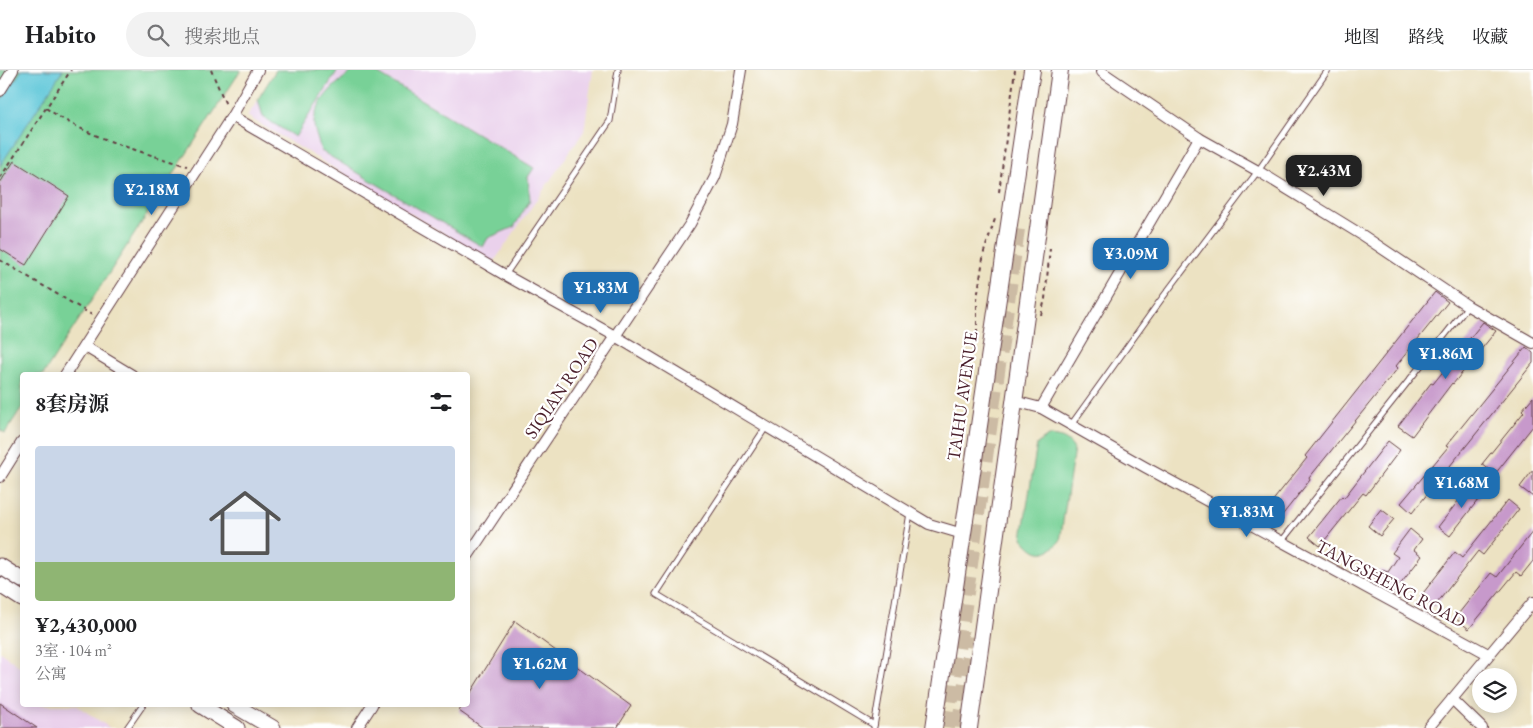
<!DOCTYPE html>
<html lang="zh">
<meta charset="utf-8">
<style>
body{margin:0;font-family:"EB Garamond","Noto Serif SC",serif;background:#f2f2f2;color:#202124;height:100vh;display:flex;flex-direction:column;font-size:19px;white-space:nowrap}
*{box-sizing:border-box;margin:0}
p{font-size:16px;color:#757577}
.icon{flex:none;width:28px;height:28px;fill:none;stroke:currentColor;stroke-width:2;stroke-linecap:round;stroke-linejoin:round}
.map{position:relative;flex:1;overflow:hidden}
.drawer{position:absolute;left:20px;top:302px;width:450px;height:335px;display:flex;flex-direction:column;background:#fff;border-radius:5px;box-shadow:0 2px 12px #0003}
.drawer>*{flex:none}
.buttons{position:absolute;left:1472px;top:598px;display:grid;gap:10px}
.buttons a{display:grid;place-items:center;width:45px;height:45px;border-radius:50%;background:#fff;box-shadow:0 2px 12px #0003;font-size:25px}
.price{position:absolute;translate:-50% -42px;padding:0 11px;border-radius:10px;background:#1f6fb2;color:#fff;font-size:16px;line-height:32px;filter:drop-shadow(0 1px 2px #0008)}
.price::after{content:'';position:absolute;left:50%;top:30px;width:15px;height:11px;margin-left:-8px;background:inherit;clip-path:polygon(0 0,100% 0,50% 100%)}
.price.active{background:#222;color:#fff}
ul{padding:0;list-style:none}
li{display:grid;align-content:center;gap:10px;height:265px;padding:0 15px}
li span{display:grid;place-items:center;height:155px;border-radius:5px;color:#555}
li>.icon{margin-inline-start:auto}
span .icon{width:90px;height:90px;fill:#fffc;stroke-width:1}
li b{font-size:21px}
h2{display:flex;justify-content:space-between;align-items:center;height:60px;padding:0 15px;font-size:21px}
header{display:flex;align-items:center;gap:30px;box-sizing:border-box;height:70px;padding:0 25px;background:#fff;border-bottom:1px solid #e0e0e0}
header strong{font-size:24px}
nav{display:flex;gap:28px;margin-inline-start:auto;font-size:18px}
.search{width:350px;height:45px;background:#f2f2f2;display:flex;align-items:center;gap:12px;box-sizing:border-box;padding:0 18px;border-radius:28px;color:#757577;font-size:19px}
.map>svg:first-child{display:block}
</style>
<header>
<strong>Habito</strong>
<div class="search"><svg class="icon" aria-label="search" viewBox="0 0 24 24"><circle cx="10" cy="10" r="6"/><path d="M15 15l6 6"/></svg>搜索地点</div>
<nav><a>地图</a><a>路线</a><a>收藏</a></nav>
</header>
<div class="map">
<svg width="1533" height="658" viewBox="0 0 1533 658">
<rect width="100%" height="100%" fill="#fff"/>
<filter id="ink" filterUnits="userSpaceOnUse"><feTurbulence type="fractalNoise" baseFrequency=".02" numOctaves="2"/><feDisplacementMap in="SourceGraphic" scale="10" xChannelSelector="R" yChannelSelector="G"/><feConvolveMatrix kernelMatrix="1 2 1 2 8 2 1 2 1" color-interpolation-filters="sRGB"/></filter>
<filter id="wash" filterUnits="userSpaceOnUse"><feTurbulence type="fractalNoise" baseFrequency=".0096" numOctaves="4" result="noise"/><feDisplacementMap in="SourceGraphic" scale="20" xChannelSelector="R" yChannelSelector="G"/><feGaussianBlur stdDeviation="1.12" result="paint"/><feColorMatrix in="noise" values="0 0 0 0 0 0 0 0 0 0 0 0 0 0 0 0 0 1.4 0 .05"/><feComposite in="paint" operator="in"/></filter>
<g filter="url(#wash)">
<rect width="100%" height="100%" fill="#ece2c2"/>
<g fill="#ead1ec">
<path d="M280 0H593L584 61 493 193 247 46Z"/>
<path d="M0 582 22 598V635H76L110 658H0Z"/>
</g>
<g fill="#78d197" stroke="#617861">
<path d="M0 0H241L43 305H22V337L5 363 0 360Z"/>
<path d="M276 0H338L295 67 263 47 258 29Z"/>
<path d="M354 0H372L534 98 528 107 530 130 514 157 488 168 483 177 321 81C319 72 313 59 314 51 317 28 337 13 354 0Z"/>
<path d="M1048 366C1061 367 1067 368 1074 379L1060 471C1044 488 1036 485 1022 468L1037 374Z"/>
</g>
<path fill="#5ec7d9" stroke="#547382" d="M22 0H63L0 96V32Z"/>
<g id="blocks">
<g fill="#c799cb">
<path d="M14 91 69 126 26 195 0 179V113Z"/>
<path d="M1435 222 1448 232 1396 296 1398 298 1309 408 1310 410 1276 453 1263 443 1307 388 1305 386Z"/>
<path d="M1483 252 1496 261 1453 314 1452 313 1412 366 1398 356 1431 313 1433 314Z"/>
<path d="M1526 277 1533 283V293L1412 443 1401 433 1448 377 1446 376Z"/>
<path d="M1533 327V356L1495 404 1482 394 1524 342 1522 340Z"/>
<path d="M1388 371 1400 380 1366 425 1363 423 1320 476 1309 467 1342 426 1344 428Z"/>
<path d="M1533 400V427L1520 417Z"/>
<path d="M1473 412 1485 421 1450 466 1438 457Z"/>
<path d="M1508 430 1519 439 1483 485 1478 481 1434 537 1420 527 1455 482 1462 488Z"/>
<path d="M1381 439 1394 449 1380 466 1368 456Z"/>
<path d="M1410 459 1422 469 1414 480 1422 486 1393 524 1377 511 1375 507 1377 502 1381 500 1388 502 1398 487 1392 483Z"/>
<path d="M1533 461V491L1521 506 1516 502 1469 559 1455 548 1491 503 1497 507Z"/>
<path d="M515 551 631 636 617 658H483L459 641 463 635H468V627Z"/>
<path d="M0 633 37 658H0Z"/>
</g>
</g>
</g>
<g filter="url(#ink)">
<use href="#blocks" fill-opacity="0" stroke="#623c42" stroke-width="1"/>
<g fill="none" stroke-linecap="round" stroke-linejoin="round">
<g stroke="#ccbba4" stroke-width="18" stroke-dasharray="18 9" stroke-linecap="butt">
<path d="M946 658 1016 159"/>
<path d="M960 658 974 567"/>
</g>
<defs>
<g id="service">
<path d="M505 205 610 51 618 0"/>
<path d="M1071 355 1160 231 1258 101 1328 0"/>
<path d="M766 357 656 524 874 655"/>
<path d="M1281 472 1468 236"/>
<path d="M874 657 910 443"/>
<path d="M127 658 143 635"/>
</g>
<g id="minor">
<path d="M1102 2 1199 68 1258 101 1362 165 1468 236 1533 273"/>
<path d="M0 21 13 0"/>
<path d="M232 46 505 205 615 266 929 454 956 462 962 463"/>
<path d="M84 276 132 305"/>
<path d="M65 305 232 46 258 0"/>
<path d="M1014 331 1041 338 1145 397 1488 584"/>
<path d="M1041 338 1199 68"/>
<path d="M0 407 22 372"/>
<path d="M468 486 690 154 715 107 732 54 741 0"/>
<path d="M1452 629 1482 658"/>
<path d="M357 658 372 635"/>
<path d="M1428 658 1533 532"/>
</g>
<g id="secondary">
<path d="M0 496 22 510"/>
<path d="M0 515 22 529"/>
<path d="M200 635 237 658"/>
<path d="M234 635 273 658"/>
</g>
<g id="primary">
<path d="M934 658 1032 0"/>
<path d="M969 658 1060 0"/>
</g>
</defs>
<use href="#service" stroke="#623c42" stroke-width="7"/>
<use href="#minor" stroke="#623c42" stroke-width="12"/>
<use href="#secondary" stroke="#623c42" stroke-width="17"/>
<use href="#primary" stroke="#623c42" stroke-width="18"/>
<g stroke="#623c42" stroke-width="2" stroke-dasharray="4 4" stroke-linecap="butt">
<path d="M211 0 226 35"/>
<path d="M46 38C88 68 139 81 187 96"/>
<path d="M0 108 71 0"/>
<path d="M999 122 1015 0"/>
<path d="M0 190 92 245"/>
<path d="M1041 245 1045 229 1050 178"/>
<path d="M977 271V229L984 182 996 146"/>
</g>
<use href="#service" stroke="#fff" stroke-width="5"/>
<use href="#minor" stroke="#fff" stroke-width="10"/>
<use href="#secondary" stroke="#fff" stroke-width="15"/>
<use href="#primary" stroke="#fff" stroke-width="16"/>
</g>
</g>
<g text-anchor="middle" dominant-baseline="central" stroke-width="4.5" stroke-linejoin="round" paint-order="stroke">
<g font-size="18" fill="#4a1f2b" stroke="#fff">
<text transform="translate(561 318) rotate(-56)">SIQIAN ROAD</text>
<text transform="translate(962 326) rotate(-82)">TAIHU AVENUE</text>
<text transform="translate(1391 513) rotate(28)">TANGSHENG ROAD</text>
</g>
</g>
</svg>
<div class="buttons">
<a><svg class="icon" aria-label="layers" viewBox="0 0 24 24"><path d="M12 4l9 5-9 5-9-5zM3 14l9 5 9-5"/></svg></a>
</div>
<b class="price active" style="left:1324px;top:127px">¥2.43M</b>
<b class="price" style="left:152px;top:146px">¥2.18M</b>
<b class="price" style="left:1131px;top:210px">¥3.09M</b>
<b class="price" style="left:601px;top:244px">¥1.83M</b>
<b class="price" style="left:1446px;top:310px">¥1.86M</b>
<b class="price" style="left:1462px;top:439px">¥1.68M</b>
<b class="price" style="left:1247px;top:468px">¥1.83M</b>
<b class="price" style="left:540px;top:620px">¥1.62M</b>
<section class="drawer">
<h2>8套房源<svg class="icon" aria-label="filters" viewBox="0 0 24 24"><path d="M4 7h16M4 17h16"/><circle cx="9" cy="7" r="2"/><circle cx="15" cy="17" r="2"/></svg></h2>
<ul>
<li><span style="background:linear-gradient(#c9d6e8 75%,#8fb573 0)"><svg class="icon" aria-label="home" viewBox="0 0 24 24"><path d="M3 11l9-7 9 7M6 9v11h12V9"/></svg></span><div><b>¥2,430,000</b><p>3室 · 104 m²</p><p>公寓</p></div></li>
</ul>
</section>
</div>
